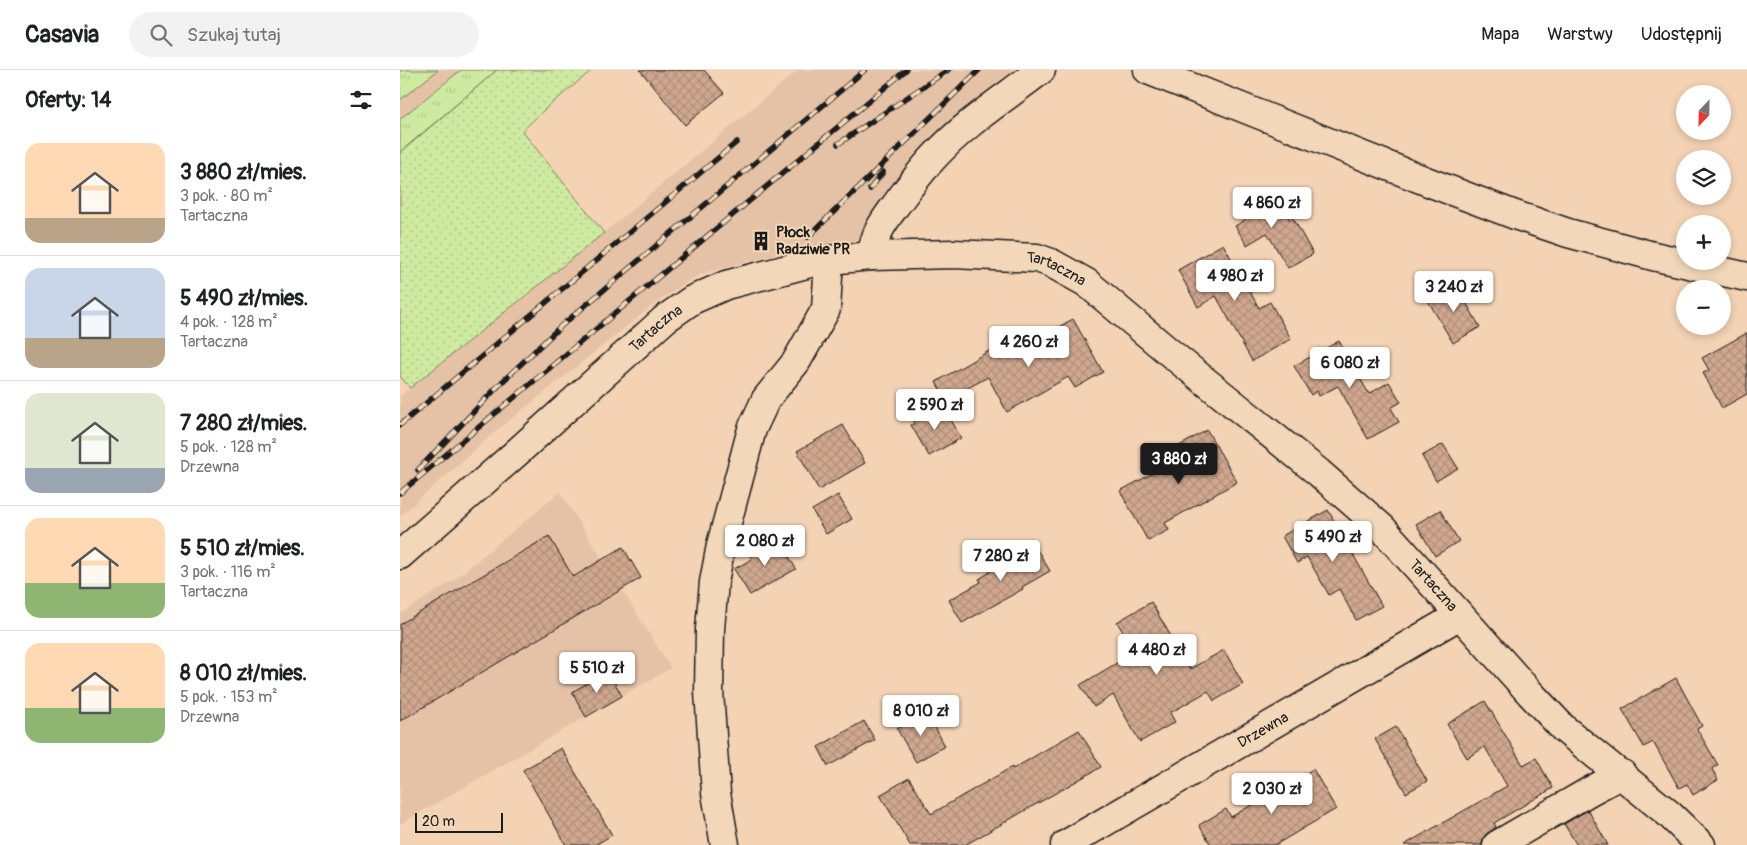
<!DOCTYPE html>
<html lang="pl">
<meta charset="utf-8">
<style>
body{margin:0;font-family:Pangolin,sans-serif;background:#f2f2f2;color:#202124;height:100vh;display:flex;flex-direction:column;font-size:19px;white-space:nowrap}
*{box-sizing:border-box;margin:0}
p{font-size:16px;color:#757577}
.icon{flex:none;width:28px;height:28px;fill:none;stroke:currentColor;stroke-width:2;stroke-linecap:round;stroke-linejoin:round}
.map{position:relative;flex:1;overflow:hidden}
.drawer{display:flex;flex-direction:column;background:#fff;width:400px}
.drawer>*{flex:none}
.needle{width:32px;rotate:202deg}
.buttons{position:absolute;left:1276px;top:15px;display:grid;gap:10px}
.buttons a{display:grid;place-items:center;width:55px;height:55px;border-radius:50%;background:#fff;box-shadow:0 2px 8px #0003;font-size:25px}
.scale{position:absolute;left:15px;bottom:12px;width:88px;box-sizing:border-box;padding-left:5px;border:2px solid #1c1c1c;border-top:0;font-size:14px;line-height:18px;white-space:nowrap;color:#1c1c1c;-webkit-text-stroke:4px #f2d7b9;paint-order:stroke}
.price{position:absolute;translate:-50% -42px;padding:0 11px;border-radius:5px;background:#fff;color:#222;font-size:16px;line-height:32px;filter:drop-shadow(0 1px 2px #0008)}
.price::after{content:'';position:absolute;left:50%;top:30px;width:15px;height:11px;margin-left:-8px;background:inherit;clip-path:polygon(0 0,100% 0,50% 100%)}
.price.on{background:#1c1c1c;color:#fff}
ul{padding:0;list-style:none}
li{display:flex;align-items:center;gap:15px;height:125px;padding:0 25px}
li+li{border-top:1px solid #e0e0e0}
li span{display:grid;place-items:center;flex:none;width:140px;height:100px;border-radius:15px;color:#555}
li>.icon{margin-inline-start:auto}
span .icon{width:60px;height:60px;fill:#fffc;stroke-width:1}
li b{font-size:21px}
h2{display:flex;justify-content:space-between;align-items:center;height:60px;padding:0 25px;font-size:21px}
header{display:flex;align-items:center;gap:30px;box-sizing:border-box;height:70px;padding:0 25px;background:#fff;border-bottom:1px solid #e0e0e0}
header strong{font-size:24px}
nav{display:flex;gap:28px;margin-inline-start:auto;font-size:18px}
.search{width:350px;height:45px;background:#f2f2f2;display:flex;align-items:center;gap:12px;box-sizing:border-box;padding:0 18px;border-radius:28px;color:#757577;font-size:19px}
main{display:flex;flex:1;min-height:0}
.map>svg:first-child{display:block}
</style>
<header>
<strong>Casavia</strong>
<div class="search"><svg class="icon" aria-label="search" viewBox="0 0 24 24"><circle cx="10" cy="10" r="6"/><path d="M15 15l6 6"/></svg>Szukaj tutaj</div>
<nav><a>Mapa</a><a>Warstwy</a><a>Udostępnij</a></nav>
</header>
<main>
<section class="drawer">
<h2>Oferty: 14<svg class="icon" aria-label="filters" viewBox="0 0 24 24"><path d="M4 7h16M4 17h16"/><circle cx="9" cy="7" r="2"/><circle cx="15" cy="17" r="2"/></svg></h2>
<ul>
<li><span style="background:linear-gradient(#ffd9b3 75%,#b9a48a 0)"><svg class="icon" aria-label="home" viewBox="0 0 24 24"><path d="M3 11l9-7 9 7M6 9v11h12V9"/></svg></span><div><b>3 880 zł/mies.</b><p>3 pok. · 80 m²</p><p>Tartaczna</p></div></li>
<li><span style="background:linear-gradient(#c9d6e8 70%,#b9a48a 0)"><svg class="icon" aria-label="home" viewBox="0 0 24 24"><path d="M3 11l9-7 9 7M6 9v11h12V9"/></svg></span><div><b>5 490 zł/mies.</b><p>4 pok. · 128 m²</p><p>Tartaczna</p></div></li>
<li><span style="background:linear-gradient(#dfe7d0 75%,#9aa5b1 0)"><svg class="icon" aria-label="home" viewBox="0 0 24 24"><path d="M3 11l9-7 9 7M6 9v11h12V9"/></svg></span><div><b>7 280 zł/mies.</b><p>5 pok. · 128 m²</p><p>Drzewna</p></div></li>
<li><span style="background:linear-gradient(#ffd9b3 65%,#8fb573 0)"><svg class="icon" aria-label="home" viewBox="0 0 24 24"><path d="M3 11l9-7 9 7M6 9v11h12V9"/></svg></span><div><b>5 510 zł/mies.</b><p>3 pok. · 116 m²</p><p>Tartaczna</p></div></li>
<li><span style="background:linear-gradient(#ffd9b3 65%,#8fb573 0)"><svg class="icon" aria-label="home" viewBox="0 0 24 24"><path d="M3 11l9-7 9 7M6 9v11h12V9"/></svg></span><div><b>8 010 zł/mies.</b><p>5 pok. · 153 m²</p><p>Drzewna</p></div></li>
</ul>
</section>
<div class="map">
<svg width="1347" height="775" viewBox="0 0 1347 775">
<defs>
<pattern id="grass-tufts" width="24" height="20" patternUnits="userSpaceOnUse" patternTransform="scale(1.25)"><rect width="24" height="20" fill="#ceeaa0"/><path d="M3 7l-1-3M5 7V3M7 7l1-3M15 17l-1-3M17 17v-4M19 17l1-3" fill="none" stroke="#b0c889"/></pattern>
<pattern id="garden-dots" width="8" height="8" patternUnits="userSpaceOnUse" patternTransform="scale(1.25)"><rect width="8" height="8" fill="#ceeaa0"/><path d="M2 2h.1M6 6h.1" fill="none" stroke="#b0c889" stroke-width="1.8" stroke-linecap="round"/></pattern>
<pattern id="building-cross-hatch" width="8" height="8" patternUnits="userSpaceOnUse" patternTransform="scale(1.25)"><rect width="8" height="8" fill="#d0a78e"/><path d="M0 0l8 8M0 8l8-8" fill="none" stroke="#b28f7a"/></pattern>
</defs>
<rect width="100%" height="100%" fill="#f4d2b4"/>
<filter id="ink" filterUnits="userSpaceOnUse"><feTurbulence type="fractalNoise" baseFrequency=".02" numOctaves="2"/><feDisplacementMap in="SourceGraphic" scale="10" xChannelSelector="R" yChannelSelector="G"/><feConvolveMatrix kernelMatrix="1 2 1 2 8 2 1 2 1" color-interpolation-filters="sRGB"/></filter>
<g filter="url(#ink)">
<g fill="#e5c2a6">
<path d="M0 0H97L0 82Z"/>
<path d="M398 0H621L497 113 455 173 401 178 304 203 293 208 257 232 96 361 0 446V326L217 152Z"/>
<path d="M160 422 271 598 0 754V544L54 510Z"/>
</g>
<g fill="url(#grass-tufts)" stroke="#75835e">
<path d="M0 0H38L0 30Z"/>
<path d="M61 0H97L0 82V49Z"/>
</g>
<path fill="url(#garden-dots)" stroke="#75835e" d="M97 0H192L145 39 122 61 204 163 10 318 0 306V83Z"/>
<g fill="url(#building-cross-hatch)" stroke="#1c1c1c">
<path d="M240 0H304L324 23 285 55Z"/>
<path d="M861 119 877 146 885 141 890 150 893 148 913 184 888 198 867 163 847 175 835 156 845 150 836 134Z"/>
<path d="M823 174 859 238 870 232 891 269 852 291 816 226 798 237 778 200Z"/>
<path d="M1055 213 1080 257 1053 273 1027 229Z"/>
<path d="M673 249 703 302 675 318 668 307 607 342 588 307 546 330 536 312 594 278 600 289Z"/>
<path d="M1347 263V324L1322 338 1303 303 1309 300 1302 288Z"/>
<path d="M939 271 969 324 989 312 1001 332 991 338 999 352 968 369 938 316 919 326 917 321 911 325 894 296Z"/>
<path d="M539 336 546 348 549 346 561 368 529 386 511 355 515 353 514 350Z"/>
<path d="M443 355 465 393 419 420 397 381Z"/>
<path d="M807 360 837 412 765 453 769 460 748 471 720 421 779 389 774 379Z"/>
<path d="M1043 374 1058 398 1036 411 1022 386Z"/>
<path d="M438 425 452 449 426 464 412 440Z"/>
<path d="M928 440 982 536 956 550 939 519 929 525 907 487 897 493 882 466Z"/>
<path d="M1040 440 1059 471 1035 486 1016 454Z"/>
<path d="M149 466 173 507 223 477 241 508 0 651V554Z"/>
<path d="M379 469 396 499 350 525 334 499 352 489 350 486Z"/>
<path d="M633 473 650 501 622 517 623 519 562 553 549 530 581 512 579 509 590 502 598 477 606 489Z"/>
<path d="M751 532 790 599 824 580 843 614 814 631 808 621 770 643 775 652 740 672 713 625 694 637 680 615 735 582 717 552Z"/>
<path d="M208 601 222 626 186 647 172 622Z"/>
<path d="M1276 608 1302 656 1297 659 1318 695 1312 699 1318 710 1293 725 1287 714 1279 718 1253 672 1244 677 1222 639Z"/>
<path d="M1085 631 1123 695 1136 688 1153 718 1094 753 1096 757 1084 767 1081 775H1004L1107 716 1085 677 1067 688 1047 654Z"/>
<path d="M527 642 545 676 516 692 497 659Z"/>
<path d="M464 651 475 670 428 696 418 677Z"/>
<path d="M996 657 1027 711 1006 723 975 669Z"/>
<path d="M679 660 701 697 565 775H510L480 725 509 708 531 744 612 697 613 699Z"/>
<path d="M161 678 212 765 195 775H166L123 700Z"/>
<path d="M913 699 936 739 875 775H811L799 755 826 739 831 747Z"/>
<path d="M1188 740 1208 775H1177L1164 754Z"/>
</g>
<g fill="none" stroke-linecap="round" stroke-linejoin="round">
<defs>
<g id="street">
<path d="M748 0 1031 113 1115 145 1168 163 1253 186 1347 207"/>
<path d="M472 186C474 162 485 150 498 132 510 116 521 101 534 87 565 53 605 28 641 0"/>
<path id="s1" d="M0 485 114 385 265 249 292 230 326 215 418 191 472 186 554 184 637 188 651 193 687 213 769 282 918 402 982 458 1130 623 1163 658 1269 744 1301 775"/>
<path d="M325 775 316 723 309 622 310 559 314 512 321 475 352 359 366 329 396 292 426 239 429 190"/>
<path id="s2" d="M665 775 1060 545"/>
<path d="M1097 775 1190 721 1222 704"/>
</g>
</defs>
<use href="#street" stroke="#1c1c1c" stroke-width="31"/>
<use href="#street" stroke="#f2d7b9" stroke-width="28"/>
<defs>
<g id="rail">
<path d="M438 74 548 0"/>
<path d="M470 119 483 102"/>
<path d="M408 167 579 0"/>
<path d="M0 355 337 72"/>
<path d="M18 400 102 312 161 256 465 0"/>
<path d="M0 423 506 0"/>
</g>
</defs>
<use href="#rail" stroke="#1c1c1c" stroke-width="5.5"/>
<use href="#rail" stroke="#f2d7b9" stroke-width="4" stroke-dasharray="11" stroke-linecap="butt"/>
</g>
</g>
<defs>
<symbol id="building-bare" viewBox="-9 -9 18 18"><path d="M-4-6H4V6H1V3H-1V6H-4ZM-2.5-4.3h1.7v1.8h-1.7ZM.8-4.3h1.7v1.8H.8ZM-2.5-1h1.7V.8h-1.7ZM.8-1h1.7V.8H.8Z" fill="#1c1c1c" stroke="#f2d7b9" stroke-width="2.5" paint-order="stroke"/></symbol>
</defs>
<g fill-rule="evenodd">
<use href="#building-bare" x="347" y="157" width="28" height="28"/>
</g>
<g text-anchor="middle" dominant-baseline="central" stroke-width="4" stroke-linejoin="round" paint-order="stroke">
<g font-size="15" font-weight="bold" fill="#1c1c1c" stroke="#f2d7b9" text-anchor="start">
<text x="376" y="162">Płock<tspan x="376" dy="17">Radziwie PR</tspan></text>
</g>
<g font-size="15" fill="#1c1c1c" stroke="#f2d7b9">
<text stroke="none"><textPath href="#s1" startOffset="761">Tartaczna</textPath></text>
<text stroke="none"><textPath href="#s1" startOffset="342">Tartaczna</textPath></text>
<text stroke="none"><textPath href="#s1" startOffset="1256">Tartaczna</textPath></text>
<text stroke="none"><textPath href="#s2" startOffset="229">Drzewna</textPath></text>
</g>
</g>
</svg>
<div class="buttons">
<a><svg class="needle" viewBox="-14 -14 28 28"><path d="M0-13l5 13h-10z" fill="#e53935"/><path d="M0 13l5-13h-10z" fill="#757577"/></svg></a>
<a><svg class="icon" aria-label="layers" viewBox="0 0 24 24"><path d="M12 4l9 5-9 5-9-5zM3 14l9 5 9-5"/></svg></a>
<a>+</a>
<a>−</a>
</div>
<div class="scale">20 m</div>
<b class="price" style="left:872px;top:159px">4 860 zł</b>
<b class="price" style="left:835px;top:232px">4 980 zł</b>
<b class="price" style="left:1054px;top:243px">3 240 zł</b>
<b class="price" style="left:629px;top:298px">4 260 zł</b>
<b class="price" style="left:950px;top:319px">6 080 zł</b>
<b class="price" style="left:535px;top:361px">2 590 zł</b>
<b class="price on" style="left:779px;top:415px">3 880 zł</b>
<b class="price" style="left:933px;top:493px">5 490 zł</b>
<b class="price" style="left:365px;top:497px">2 080 zł</b>
<b class="price" style="left:601px;top:512px">7 280 zł</b>
<b class="price" style="left:757px;top:606px">4 480 zł</b>
<b class="price" style="left:197px;top:624px">5 510 zł</b>
<b class="price" style="left:521px;top:667px">8 010 zł</b>
<b class="price" style="left:872px;top:745px">2 030 zł</b>
</div>
</main>
